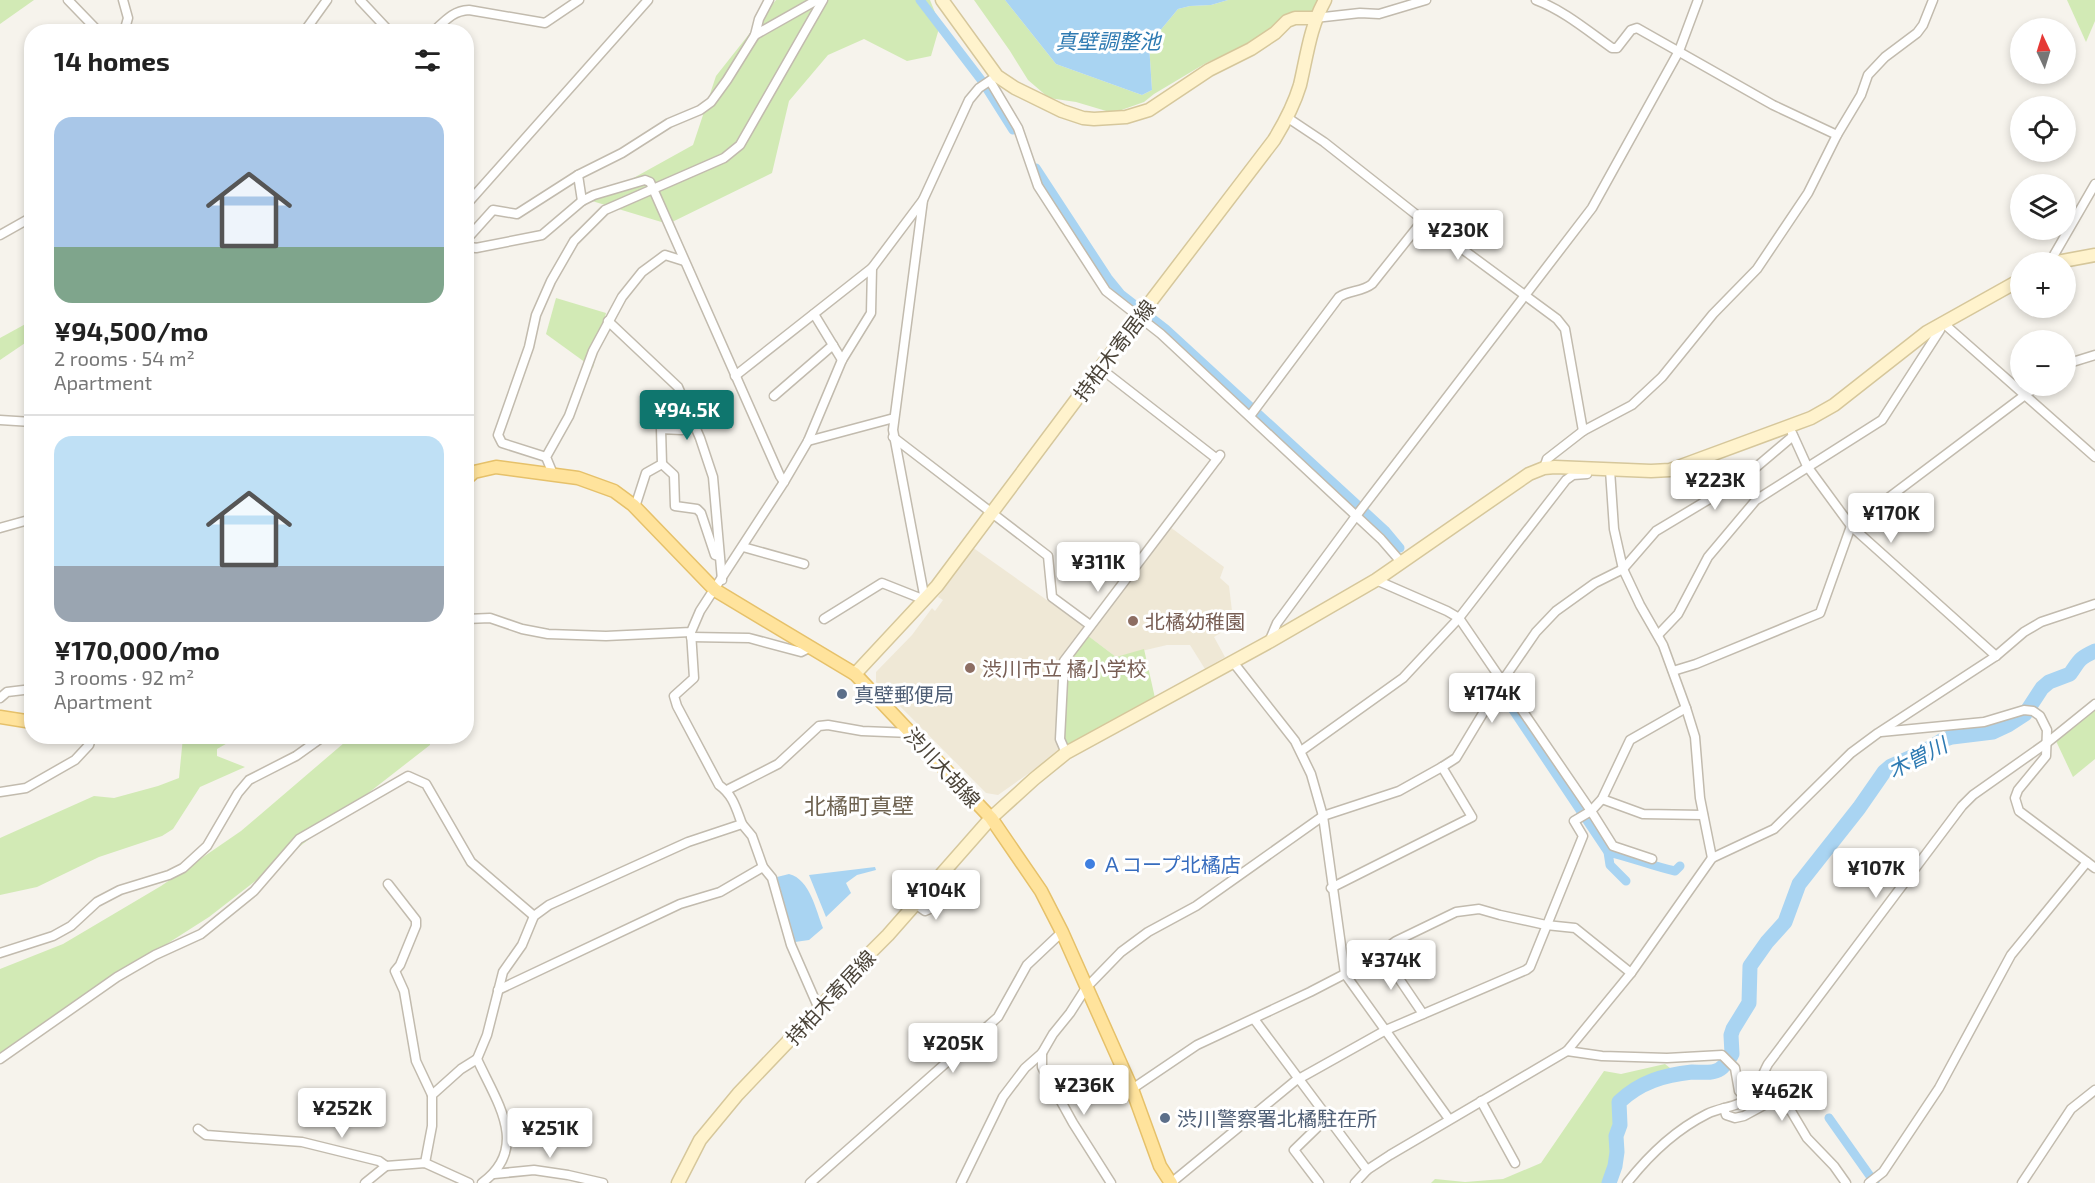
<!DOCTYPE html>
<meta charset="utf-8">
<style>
body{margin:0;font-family:"Exo 2","Noto Sans JP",sans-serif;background:#f2f2f2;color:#222;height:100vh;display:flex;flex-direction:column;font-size:22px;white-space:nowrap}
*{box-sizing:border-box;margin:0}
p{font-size:20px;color:#767676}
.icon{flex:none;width:33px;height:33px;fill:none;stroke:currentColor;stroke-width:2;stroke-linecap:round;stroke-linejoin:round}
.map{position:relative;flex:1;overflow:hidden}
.drawer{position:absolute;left:24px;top:24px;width:450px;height:720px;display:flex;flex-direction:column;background:#fff;border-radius:24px;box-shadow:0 3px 9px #0003}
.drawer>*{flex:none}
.needle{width:39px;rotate:356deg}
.fabs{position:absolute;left:2010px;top:18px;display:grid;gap:12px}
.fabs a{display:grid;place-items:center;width:66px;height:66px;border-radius:50%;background:#fff;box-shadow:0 3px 9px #0003;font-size:30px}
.price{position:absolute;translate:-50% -51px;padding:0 14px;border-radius:6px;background:#fff;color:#222;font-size:20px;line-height:39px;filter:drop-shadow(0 2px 3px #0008)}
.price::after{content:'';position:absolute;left:50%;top:36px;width:18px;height:14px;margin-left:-9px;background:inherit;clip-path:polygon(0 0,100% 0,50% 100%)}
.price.current{background:#0f766e;color:#fff}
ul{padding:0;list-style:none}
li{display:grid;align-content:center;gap:12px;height:318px;padding:0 30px}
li+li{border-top:2px solid #e0e0e0}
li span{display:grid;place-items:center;height:186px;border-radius:18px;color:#555}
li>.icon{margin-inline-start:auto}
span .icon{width:108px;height:108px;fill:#fffc;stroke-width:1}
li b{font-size:26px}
h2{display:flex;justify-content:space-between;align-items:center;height:72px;padding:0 30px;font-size:26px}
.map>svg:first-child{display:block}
</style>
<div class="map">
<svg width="2095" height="1183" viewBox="0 0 2095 1183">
<rect width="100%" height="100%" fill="#f6f3ec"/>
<g fill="#efe8d6">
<path d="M1170 527 1224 567 1220 578 1229 586 1232 611 1225 612 1227 629 1214 637 1225 657 1205 669 1190 645H1167L1116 657 1087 635Z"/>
<path d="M972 547 1085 627 1060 664 1062 750 998 795 986 793 876 682V672L912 635 932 608 935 611 943 600 938 597Z"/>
</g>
<g fill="#d2eab5">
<path d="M0 0H34L0 24Z"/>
<path d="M776 0H930L940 25 931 56 907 61 864 39 828 55 789 101 772 173 668 224 592 201 693 145 716 76Z"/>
<path d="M974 0H1005L1056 64 1142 95 1152 90 1149 44 1178 9 1190 6 1211 5 1228 0H1323L1312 14 1300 11 1286 15 1273 29 1248 45 1206 63 1154 94 1144 102 1113 113 1076 102 1049 98 1028 80 1010 51Z"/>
<path d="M2067 0H2095V21L2086 42Z"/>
<path d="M556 298 606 313 593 368 546 334Z"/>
<path d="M31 321V339L0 360V338Z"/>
<path d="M1087 635 1116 657 1144 649 1155 698 1067 746 1062 739 1065 663Z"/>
<path d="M2095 708V759L2073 777 2056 741Z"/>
<path d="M183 737H238L217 749V756L245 767 200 787 173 829 162 836 99 857 37 887 0 895V838L94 796 114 798 158 786 179 778Z"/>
<path d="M351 737H430V745L209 917 115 977 0 1057V969L63 944 161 886 241 831Z"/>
<path d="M1665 1064 1675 1072 1645 1081 1618 1102C1617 1129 1616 1157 1607 1183H1431L1435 1179 1465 1182 1503 1179 1541 1163 1604 1071 1621 1074Z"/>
</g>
<g fill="#a9d4f2">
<path d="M1005 0H1228L1211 5 1190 6 1178 9 1149 44 1152 90 1142 95 1056 64Z"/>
<path d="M875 867 876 870 857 875 846 883 851 893 826 917 809 875Z"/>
<path d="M789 874C810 879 816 911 823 928L809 940 795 942 777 877Z"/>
</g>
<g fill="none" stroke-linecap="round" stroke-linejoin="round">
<g stroke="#a9d4f2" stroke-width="9">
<path d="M920 0 982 81 1013 130"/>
<path d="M1036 168 1108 278 1121 294 1166 329 1385 530 1400 548"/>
<path d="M1509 704 1608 852 1610 865 1626 881"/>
<path d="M1608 852C1631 857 1652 866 1675 871L1680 866"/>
<path d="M1829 1118 1875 1183"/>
</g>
<path stroke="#a9d4f2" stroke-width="15" d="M1609 1183 1615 1166 1617 1152 1616 1136 1620 1125 1619 1102C1640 1082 1664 1075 1692 1072 1701 1072 1713 1074 1720 1069 1725 1066 1729 1059 1732 1054L1731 1035 1733 1029 1749 1003 1750 966 1767 942 1785 922 1799 884 1859 808 1884 772 1891 766 1925 751 1943 740 1952 737 1993 732 2008 725 2025 714 2042 688 2049 682 2070 674C2080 660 2078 659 2095 651"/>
<defs>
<g id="street">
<path d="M68 0 99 32"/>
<path d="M123 0 128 18 124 32"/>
<path d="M360 0 390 32"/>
<path d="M769 0 759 19 755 35 727 80 711 102 700 110 669 123 622 153 578 175 582 201 594 195 645 180 650 182 780 476 784 482"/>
<path d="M1536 0C1563 10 1588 31 1612 48H1617L1631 30 1637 28 1773 105 1837 135"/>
<path d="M1315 18 1360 13 1379 14 1426 0"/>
<path d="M304 32 327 0"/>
<path d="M433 32C445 21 452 11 469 10L545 23 579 0"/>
<path d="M755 35 817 0"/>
<path d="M990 81 1018 128 1038 186 1106 291 1161 334 1381 539 1401 562"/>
<path d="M1288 118 1324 142 1423 220 1557 319 1565 329 1583 431"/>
<path d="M466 205 648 0"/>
<path d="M0 235 32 217"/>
<path d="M466 240 493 210 517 214 578 175"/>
<path d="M466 246 476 248 542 235 582 201"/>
<path d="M2052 262 2054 255 2095 184"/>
<path d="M814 314 842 360"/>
<path d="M608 321 678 387 700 438 713 477 722 580"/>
<path d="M2066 364 2095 355"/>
<path d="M1100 368 1217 459"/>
<path d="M735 376 872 268"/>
<path d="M774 396 833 345"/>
<path d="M1250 416 1339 297C1349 290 1362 292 1372 284L1423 220"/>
<path d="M0 420 32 422"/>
<path d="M1792 433 1807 466 1851 526 1996 656"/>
<path d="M893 437 1048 556 1052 597 1090 625"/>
<path d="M808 441 894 418"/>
<path d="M546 457 502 443 498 435 529 347 536 315 551 281 574 241 605 210 724 158 740 145 823 0"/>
<path d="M662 464 674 475 675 506 697 509 701 513 715 555 719 556"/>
<path d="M1544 468 1547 459 1583 431 1632 405 1662 377 1713 314 1757 269 1808 193 1837 135 1861 95 1868 75 1885 57 1917 33 1923 25 1933 0"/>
<path d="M553 474 546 457 569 416 593 351 622 297 642 272 665 255 684 261"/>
<path d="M635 507 646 473 662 464 661 429 682 430 681 400"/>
<path d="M0 528 32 519"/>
<path d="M743 547 804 564"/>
<path d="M1376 580 1447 611 1459 618 1591 811 1613 846 1652 859"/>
<path d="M466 619 490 618 522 629 548 634 606 636 691 632 700 611 784 482 808 441 842 360 871 313 872 268 923 200"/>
<path d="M824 619 882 583 925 600 893 430 923 200 969 100 979 88 997 76"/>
<path d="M691 632 694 678 674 696 677 706 719 785C733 795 736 808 742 824"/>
<path d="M1658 635 1678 614 1708 557 1756 500 1882 420 1940 330 1942 322 2095 457"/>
<path d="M691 637 749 638 801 652 811 647"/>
<path d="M1269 642 1277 623 1356 516 1592 208 1679 51 1698 0"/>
<path d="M1233 662 1295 741 1311 774 1323 816 1345 974 1449 1119"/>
<path d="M1673 671 1696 664 1820 613 1851 526 2037 386"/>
<path d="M0 698 7 692 32 689"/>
<path d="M1686 708 1695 737 1700 798 1712 858"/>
<path d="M1881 732 1984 722 2024 710 2033 711 2040 716 2047 730 2046 756 2018 790 2015 798 2019 811 2095 868"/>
<path d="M1301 751 1403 678 1459 618 1566 480 1573 475 1587 474"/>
<path d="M1066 753 1060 739 1064 661 1220 455"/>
<path d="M727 790 778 764 819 726 828 725 862 731 911 733"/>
<path d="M0 792 26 788 75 760 89 745 92 736"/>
<path d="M1602 799 1643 814 1703 815"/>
<path d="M388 884 416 920V926L400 965 395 971 404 991 416 1061 432 1095"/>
<path d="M1331 888 1472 817 1442 767"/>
<path d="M915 904 925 911 934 907 950 892"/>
<path d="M1381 952 1423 1014"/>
<path d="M0 953 53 936 71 926 97 902 120 890 169 875 183 868 207 846 238 793 249 780 296 756 324 736"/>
<path d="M498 990 680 904 720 892 763 867"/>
<path d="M1254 1019 1367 1170"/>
<path d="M1567 1051 1602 1056 1667 1058 1722 1055 1735 1068 1739 1091 1746 1099"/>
<path d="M1042 1053V1067L1073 1123 1111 1183"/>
<path d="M0 1059 117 977 155 955 201 934 254 891 299 839 408 776 426 784 471 862 534 916"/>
<path d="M1132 1089 1197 1045 1310 992 1366 963 1396 941 1456 912 1479 909 1500 915 1546 925 1575 928 1631 973"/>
<path d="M1481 1101 1515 1163"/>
<path d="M1724 1108 1726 1115 1735 1118 1744 1116 1768 1103H1780L1791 1111 1807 1138 1834 1166 1846 1183"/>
<path d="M198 1129 206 1135 302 1142 379 1161 386 1166 425 1163 469 1183"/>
<path d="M425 1163 432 1126V1095L461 1069 477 1059"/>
<path d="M494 1174 534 1170 568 1175 603 1183"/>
<path d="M365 1183 386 1166"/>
<path d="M482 1183C531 1147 496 1101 477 1059L487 1035 503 972 522 945 534 916 549 905 688 842 742 824 752 836 763 867 772 878 791 945 819 1009"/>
<path d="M810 1183 998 1017 1027 965 1062 932"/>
<path d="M961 1183 1003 1097 1025 1068 1042 1053 1053 1034 1070 1013 1086 988 1121 952 1148 932 1196 906 1323 816 1399 791 1442 767 1456 758 1503 680 1536 632 1556 611 1595 583 1623 569 1656 531 1741 480 1793 436"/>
<path d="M1171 1183 1295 1081 1386 1030 1526 970 1530 967 1583 836 1574 821 1591 811 1602 799 1630 740 1686 708 1663 645 1640 605 1623 569 1614 529 1610 470"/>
<path d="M1319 1183 1294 1150 1328 1117"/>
<path d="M1355 1183 1367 1170 1390 1155 1567 1051 1631 973 1712 858 1774 829 1851 753 1878 733 1996 656 2024 632 2041 622 2095 604"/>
<path d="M1627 1183C1649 1155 1675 1130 1707 1114 1723 1106 1741 1108 1753 1093 1759 1086 1763 1073 1768 1064L1962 806 1973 795 2048 742 2095 704"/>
<path d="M1869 1183 1883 1172 1939 1088 2011 955 2087 862"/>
<path d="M2022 1183 2071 1109 2095 1090"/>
</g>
<g id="secondary">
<path d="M942 0 997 76 1015 88 1062 111 1083 118 1094 119 1126 117 1149 110 1209 70 1251 49 1275 33 1287 21 1295 18H1315"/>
<path d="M2057 262 2095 255"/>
<path d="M855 674 937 586 1100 368 1274 140C1285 122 1294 105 1300 85 1307 55 1310 27 1325 0"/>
<path d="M678 1183 700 1140 738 1094 819 1009 854 969 888 935 991 818 1034 779 1066 753 1269 642 1376 580 1529 474 1544 468 1555 467 1651 471 1670 470 1811 418 1834 405 1927 332 2020 280"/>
</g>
<g id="primary">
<path d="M466 479 474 472 496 467 578 478 614 491 633 505 715 590 855 674 991 818 1041 891 1062 932 1132 1089 1160 1166 1171 1183"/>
<path d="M0 717 32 722"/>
</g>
</defs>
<use href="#street" stroke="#c2bbae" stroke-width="11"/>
<use href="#secondary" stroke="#d6c79b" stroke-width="15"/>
<use href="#primary" stroke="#e6c16a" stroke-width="15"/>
<use href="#street" stroke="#fff" stroke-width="8"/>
<use href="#secondary" stroke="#fff3cd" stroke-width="12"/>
<use href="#primary" stroke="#ffe39c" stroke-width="12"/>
</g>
<g fill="#8d6e63" stroke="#fff" stroke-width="2">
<circle cx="1133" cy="621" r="6"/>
<circle cx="970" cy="668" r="6"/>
</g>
<g fill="#5c6f8a" stroke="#fff" stroke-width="2">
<circle cx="842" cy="694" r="6"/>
<circle cx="1165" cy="1118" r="6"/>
</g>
<circle fill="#3f7fe0" stroke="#fff" stroke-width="2" cx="1090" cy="864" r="6"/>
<g text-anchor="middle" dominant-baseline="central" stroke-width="6" stroke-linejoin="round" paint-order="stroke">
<g font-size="20" fill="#4b4439" stroke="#fff">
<text transform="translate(1114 350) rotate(-53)">持柏木寄居線</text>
<text transform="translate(943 767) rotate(47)">渋川大胡線</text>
<text transform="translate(830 997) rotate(-47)">持柏木寄居線</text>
</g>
<g font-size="20" fill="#785e54" stroke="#fff" text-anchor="start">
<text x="1145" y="621">北橘幼稚園</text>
<text x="982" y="668">渋川市立 橘小学校</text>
</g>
<g font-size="20" fill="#4e5e75" stroke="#fff" text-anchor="start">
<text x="854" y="694">真壁郵便局</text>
<text x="1177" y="1118">渋川警察署北橘駐在所</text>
</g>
<g font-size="20" fill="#366cbe" stroke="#fff" text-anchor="start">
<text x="1102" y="864">Ａコープ北橘店</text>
</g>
<g font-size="21" font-style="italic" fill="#2e7ab2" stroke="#fff">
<text x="1108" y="40">真壁調整池</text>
<text transform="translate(1917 757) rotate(-27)">木曽川</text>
</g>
<g font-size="22" fill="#6e6250" stroke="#fff">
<text x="859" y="805">北橘町真壁</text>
</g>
</g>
</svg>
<div class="fabs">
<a><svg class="needle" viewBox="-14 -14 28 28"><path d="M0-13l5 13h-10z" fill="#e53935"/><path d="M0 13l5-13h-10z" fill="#767676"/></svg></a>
<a><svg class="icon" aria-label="locate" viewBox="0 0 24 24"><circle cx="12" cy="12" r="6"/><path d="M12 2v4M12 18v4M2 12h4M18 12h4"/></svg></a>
<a><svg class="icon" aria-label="layers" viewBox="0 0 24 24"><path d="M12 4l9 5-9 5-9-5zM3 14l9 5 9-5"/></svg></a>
<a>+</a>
<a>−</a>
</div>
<b class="price" style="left:1458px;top:261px">¥230K</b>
<b class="price current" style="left:687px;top:441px">¥94.5K</b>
<b class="price" style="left:1715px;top:511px">¥223K</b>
<b class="price" style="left:1891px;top:544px">¥170K</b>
<b class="price" style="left:1098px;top:593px">¥311K</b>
<b class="price" style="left:1492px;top:724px">¥174K</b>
<b class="price" style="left:1876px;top:899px">¥107K</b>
<b class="price" style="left:936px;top:921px">¥104K</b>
<b class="price" style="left:1391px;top:991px">¥374K</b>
<b class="price" style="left:953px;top:1074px">¥205K</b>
<b class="price" style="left:1084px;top:1116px">¥236K</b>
<b class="price" style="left:1782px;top:1122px">¥462K</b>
<b class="price" style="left:342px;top:1139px">¥252K</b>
<b class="price" style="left:550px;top:1159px">¥251K</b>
<section class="drawer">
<h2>14 homes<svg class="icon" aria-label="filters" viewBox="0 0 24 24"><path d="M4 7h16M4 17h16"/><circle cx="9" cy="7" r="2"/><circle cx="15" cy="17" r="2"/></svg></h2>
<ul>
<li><span style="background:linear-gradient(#a9c7e8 70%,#7fa58c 0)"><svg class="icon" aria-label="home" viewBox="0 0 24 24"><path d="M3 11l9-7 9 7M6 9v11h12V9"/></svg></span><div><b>¥94,500/mo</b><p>2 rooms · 54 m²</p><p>Apartment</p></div></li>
<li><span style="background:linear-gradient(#bfe0f5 70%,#9aa5b1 0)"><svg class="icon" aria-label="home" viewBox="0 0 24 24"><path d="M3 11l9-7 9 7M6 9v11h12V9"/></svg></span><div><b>¥170,000/mo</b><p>3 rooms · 92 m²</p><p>Apartment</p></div></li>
</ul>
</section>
</div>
